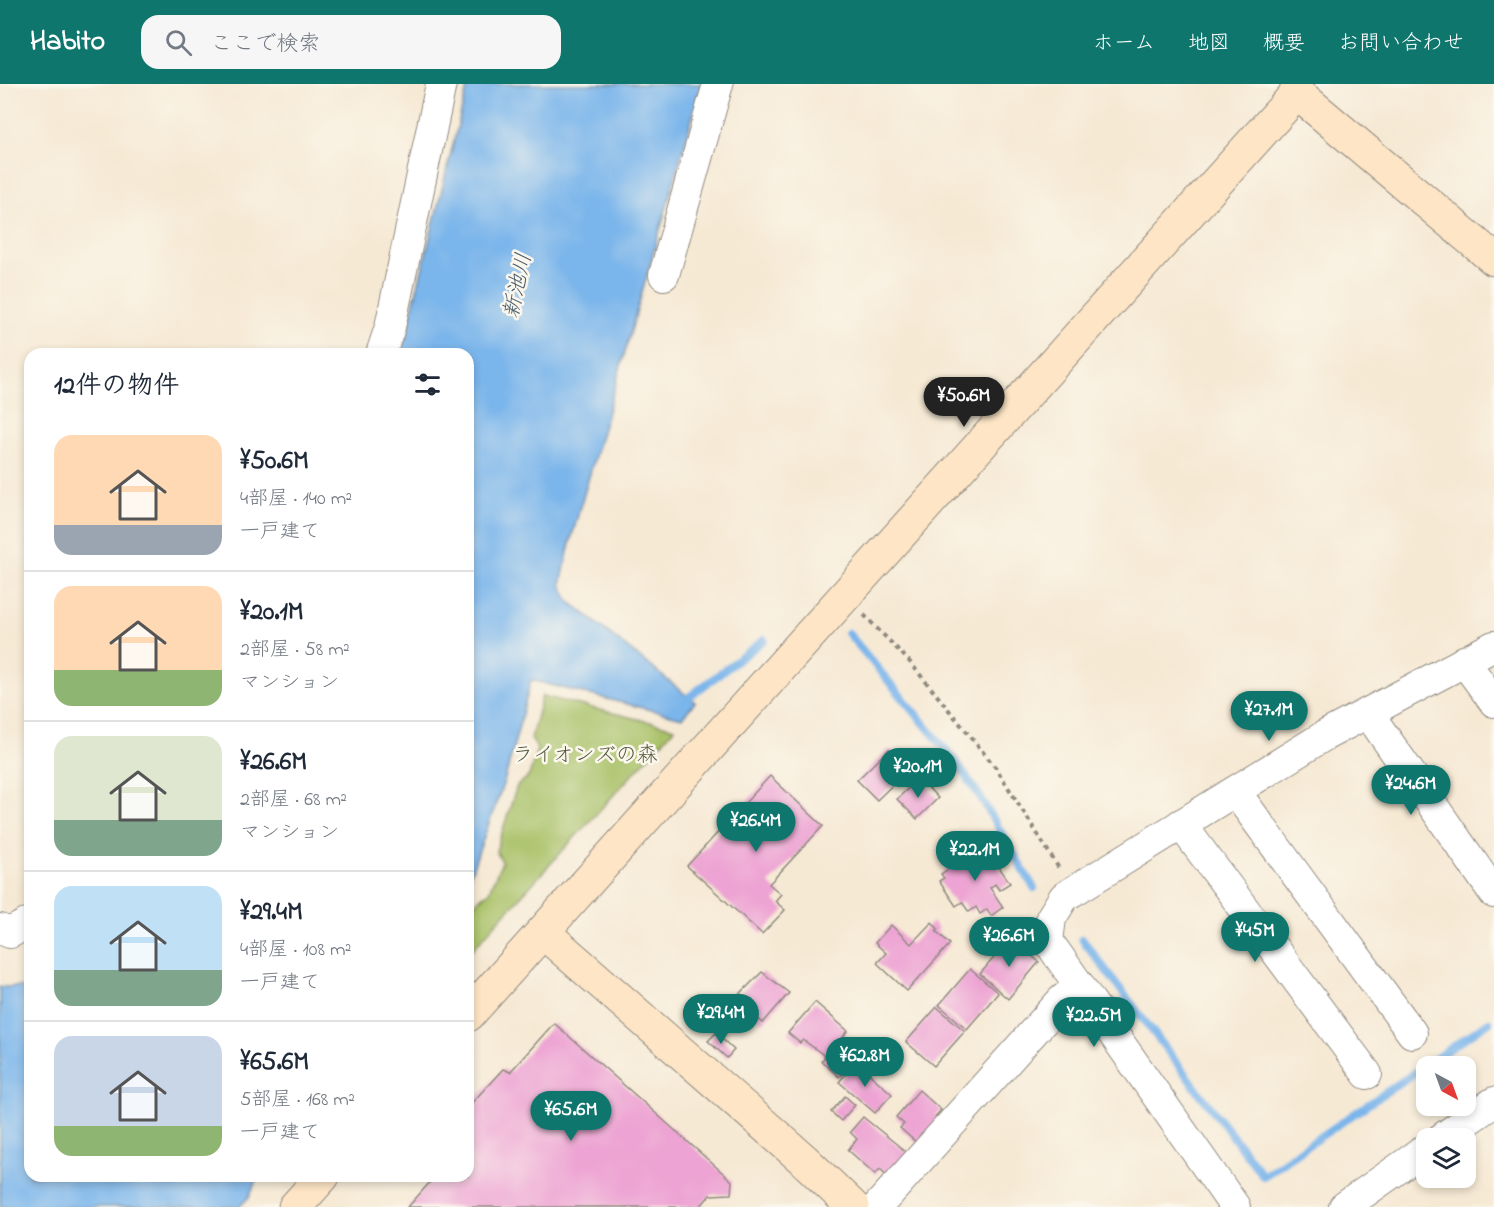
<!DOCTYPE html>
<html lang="ja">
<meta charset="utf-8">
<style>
body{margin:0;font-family:"Indie Flower","Klee One",sans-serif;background:#f6f6f7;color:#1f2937;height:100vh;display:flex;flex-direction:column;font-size:22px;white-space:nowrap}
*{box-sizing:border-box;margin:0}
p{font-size:20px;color:#747a83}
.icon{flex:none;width:33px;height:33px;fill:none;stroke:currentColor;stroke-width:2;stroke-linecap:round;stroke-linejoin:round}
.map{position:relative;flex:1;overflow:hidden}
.sheet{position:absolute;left:24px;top:264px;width:450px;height:834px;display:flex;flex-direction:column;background:#fff;border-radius:18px;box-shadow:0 3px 9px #0003}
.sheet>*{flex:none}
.needle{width:39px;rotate:139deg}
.controls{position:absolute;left:1416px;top:972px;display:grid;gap:12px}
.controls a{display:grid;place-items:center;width:60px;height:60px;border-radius:12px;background:#fff;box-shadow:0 3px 9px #0003;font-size:30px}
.price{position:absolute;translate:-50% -51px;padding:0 14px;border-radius:21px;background:#0f766e;color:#fff;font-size:20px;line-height:39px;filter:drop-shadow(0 2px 3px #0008)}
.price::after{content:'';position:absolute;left:50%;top:36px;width:18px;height:14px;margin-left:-9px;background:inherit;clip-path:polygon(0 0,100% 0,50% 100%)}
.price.current{background:#222;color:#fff}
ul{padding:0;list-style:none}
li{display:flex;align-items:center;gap:18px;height:150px;padding:0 30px}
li+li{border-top:2px solid #e0e1e3}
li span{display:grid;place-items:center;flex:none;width:168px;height:120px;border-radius:18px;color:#555}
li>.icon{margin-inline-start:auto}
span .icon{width:72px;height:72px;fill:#fffc;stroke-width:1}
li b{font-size:26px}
h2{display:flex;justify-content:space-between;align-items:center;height:72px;padding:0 30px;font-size:26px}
header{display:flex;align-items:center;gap:36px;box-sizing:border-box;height:84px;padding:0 30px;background:#0f766e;color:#fff}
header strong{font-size:28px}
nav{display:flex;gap:33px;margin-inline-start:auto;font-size:21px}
.search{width:420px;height:54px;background:#f6f6f7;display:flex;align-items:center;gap:15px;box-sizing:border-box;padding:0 21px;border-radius:18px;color:#747a83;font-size:22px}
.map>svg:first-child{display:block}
</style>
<header>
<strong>Habito</strong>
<div class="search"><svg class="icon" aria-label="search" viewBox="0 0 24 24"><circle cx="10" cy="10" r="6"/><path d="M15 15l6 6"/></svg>ここで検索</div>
<nav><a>ホーム</a><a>地図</a><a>概要</a><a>お問い合わせ</a></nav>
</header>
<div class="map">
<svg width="1494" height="1123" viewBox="0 0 1494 1123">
<rect width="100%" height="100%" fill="#fbf7ec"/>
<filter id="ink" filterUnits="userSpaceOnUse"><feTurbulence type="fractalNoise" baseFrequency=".0167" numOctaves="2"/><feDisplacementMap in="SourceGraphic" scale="12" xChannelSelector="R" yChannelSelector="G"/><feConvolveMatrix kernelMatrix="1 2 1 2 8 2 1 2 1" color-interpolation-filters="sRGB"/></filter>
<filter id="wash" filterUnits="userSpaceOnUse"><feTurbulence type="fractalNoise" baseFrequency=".008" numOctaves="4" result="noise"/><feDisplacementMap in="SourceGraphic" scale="24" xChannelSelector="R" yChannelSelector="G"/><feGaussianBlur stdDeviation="1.35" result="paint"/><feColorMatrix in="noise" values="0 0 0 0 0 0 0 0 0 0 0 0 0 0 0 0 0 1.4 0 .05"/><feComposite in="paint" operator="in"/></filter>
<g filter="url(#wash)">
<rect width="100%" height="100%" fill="#f6e9d4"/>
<path fill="#a9c167" stroke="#6a7649" stroke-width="1.5" d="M542 612 675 644 468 870C468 845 463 821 488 809L502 778 496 767 517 702 529 692 537 665 531 654Z"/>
<g fill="#7ab5eb" stroke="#52708b" stroke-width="1.5">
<path d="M468 0H702L570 459 561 500 569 517 695 618 682 634 531 596 505 695 468 797V270H397L409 238Z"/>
<path d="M0 903H30V1092H258L249 1113 239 1123H0Z"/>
</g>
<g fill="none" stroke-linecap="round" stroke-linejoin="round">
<g stroke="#7ab5eb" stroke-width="8">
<path d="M848 549 953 674 979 711 1034 804"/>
<path d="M689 613 764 556"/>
<path d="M1082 855 1263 1092 1489 938"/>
</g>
</g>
<g id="blocks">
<g fill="#eda3d3">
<path d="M889 665 909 685 877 716 857 696Z"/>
<path d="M770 692 823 742 769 800 781 810 775 817 785 826 762 850 687 782Z"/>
<path d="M919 694 938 714 917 735 897 715Z"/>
<path d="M986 764 1010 799 999 806 995 800 990 804 1003 823 991 832 987 825 980 830 976 823 969 828 962 818 956 822 939 797 944 794 941 790 950 784 947 780 958 773 960 777 979 765 981 768Z"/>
<path d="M932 838 938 845 936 847 950 860 907 907 877 879 886 869 875 859 891 841 911 860Z"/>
<path d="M1011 854 1039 878 1008 915 980 890Z"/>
<path d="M970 885 998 909 967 945 939 921Z"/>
<path d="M762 888 789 909 763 939 735 915Z"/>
<path d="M815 918 848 947 843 953 861 968 839 993 821 977 825 973 821 969 803 956 800 959 788 949Z"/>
<path d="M937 923 965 947 934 982 906 958Z"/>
<path d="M554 939 732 1097 731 1110 710 1111 700 1123H408L431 1097 425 1092H468V1023L503 985 510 988Z"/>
<path d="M716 949 734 966 727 974 708 957Z"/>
<path d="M856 978 892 1010 875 1029 839 998Z"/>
<path d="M919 1006 941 1026 935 1033 940 1037 919 1061 900 1044 904 1040 896 1033Z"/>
<path d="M845 1012 855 1021 841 1037 831 1028Z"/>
<path d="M863 1033 910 1071 890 1094 880 1085 875 1090 848 1066 857 1055 850 1048Z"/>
</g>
</g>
</g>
<g filter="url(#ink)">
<use href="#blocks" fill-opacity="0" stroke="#908a80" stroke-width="1.5"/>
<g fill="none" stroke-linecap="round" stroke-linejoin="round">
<defs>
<g id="street">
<path d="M664 191 718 0"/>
<path d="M381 270 390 243 441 0"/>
<path d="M1464 577 1494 618"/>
<path d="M1368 629 1494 809"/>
<path d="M1235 707 1412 949"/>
<path d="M1181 740 1367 990"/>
<path d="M0 845 10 849 30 838"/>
<path d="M1442 1054 1494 1018"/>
<path d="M877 1123 1062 916 1080 902"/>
<path d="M1235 1123 1048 857 1051 834 1064 813 1324 652 1494 562"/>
<path d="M1344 1123 1426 1065"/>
</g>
<g id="secondary">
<path d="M543 848 804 1076 853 1123"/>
<path d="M468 931 1297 9 1494 175"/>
<path d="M295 1123 323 1092"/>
</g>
</defs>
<use href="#street" stroke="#908a80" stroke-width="32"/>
<use href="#secondary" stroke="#908a80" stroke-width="35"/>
<path stroke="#908a80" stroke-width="4" stroke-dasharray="4.5 4.5" stroke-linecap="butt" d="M864 531 909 577 996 684 1060 786"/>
<use href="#street" stroke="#fff" stroke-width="30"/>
<use href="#secondary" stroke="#fde5c5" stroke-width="33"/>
</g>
</g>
<g text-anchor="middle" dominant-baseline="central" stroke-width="5" stroke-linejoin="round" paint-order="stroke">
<g font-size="21" fill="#51583d" stroke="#fbf7ec">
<text x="585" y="672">ライオンズの森</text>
</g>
<g font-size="22" font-style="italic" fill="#475b6e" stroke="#fbf7ec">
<text transform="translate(519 202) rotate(-78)">新池川</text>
</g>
</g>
</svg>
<div class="controls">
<a><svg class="needle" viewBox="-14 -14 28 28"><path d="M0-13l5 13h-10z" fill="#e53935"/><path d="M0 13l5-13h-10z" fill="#747a83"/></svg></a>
<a><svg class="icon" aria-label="layers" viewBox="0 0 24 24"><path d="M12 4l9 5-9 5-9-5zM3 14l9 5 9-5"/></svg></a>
</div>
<b class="price current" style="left:964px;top:344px">¥50.6M</b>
<b class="price" style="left:1269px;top:658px">¥27.1M</b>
<b class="price" style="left:918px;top:715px">¥20.1M</b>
<b class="price" style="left:1411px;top:732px">¥24.6M</b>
<b class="price" style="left:756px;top:769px">¥26.4M</b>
<b class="price" style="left:975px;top:798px">¥22.1M</b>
<b class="price" style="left:1255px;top:879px">¥45M</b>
<b class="price" style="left:1009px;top:884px">¥26.6M</b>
<b class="price" style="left:721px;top:961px">¥29.4M</b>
<b class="price" style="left:1094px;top:964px">¥22.5M</b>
<b class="price" style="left:865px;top:1004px">¥62.8M</b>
<b class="price" style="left:571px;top:1058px">¥65.6M</b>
<section class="sheet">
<h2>12件の物件<svg class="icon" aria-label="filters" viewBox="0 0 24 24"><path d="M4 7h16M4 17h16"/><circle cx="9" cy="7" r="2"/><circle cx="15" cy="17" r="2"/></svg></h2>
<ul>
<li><span style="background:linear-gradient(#ffd9b3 75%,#9aa5b1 0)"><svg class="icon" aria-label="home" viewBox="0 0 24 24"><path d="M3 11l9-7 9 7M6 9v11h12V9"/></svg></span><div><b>¥50.6M</b><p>4部屋 · 140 m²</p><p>一戸建て</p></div></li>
<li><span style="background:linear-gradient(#ffd9b3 70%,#8fb573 0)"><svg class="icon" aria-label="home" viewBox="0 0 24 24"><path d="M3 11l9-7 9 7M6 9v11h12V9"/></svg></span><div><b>¥20.1M</b><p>2部屋 · 58 m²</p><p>マンション</p></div></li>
<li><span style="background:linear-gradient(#dfe7d0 70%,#7fa58c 0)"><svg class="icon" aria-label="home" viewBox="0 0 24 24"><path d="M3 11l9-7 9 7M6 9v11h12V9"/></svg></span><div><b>¥26.6M</b><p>2部屋 · 68 m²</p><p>マンション</p></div></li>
<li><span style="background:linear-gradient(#bfe0f5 70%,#7fa58c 0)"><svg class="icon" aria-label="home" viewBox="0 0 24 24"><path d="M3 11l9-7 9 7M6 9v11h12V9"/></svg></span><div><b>¥29.4M</b><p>4部屋 · 108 m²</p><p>一戸建て</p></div></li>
<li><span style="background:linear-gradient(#c9d6e8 75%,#8fb573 0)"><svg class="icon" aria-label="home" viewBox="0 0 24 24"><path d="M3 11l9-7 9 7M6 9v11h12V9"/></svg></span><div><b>¥65.6M</b><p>5部屋 · 168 m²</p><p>一戸建て</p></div></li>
</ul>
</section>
</div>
